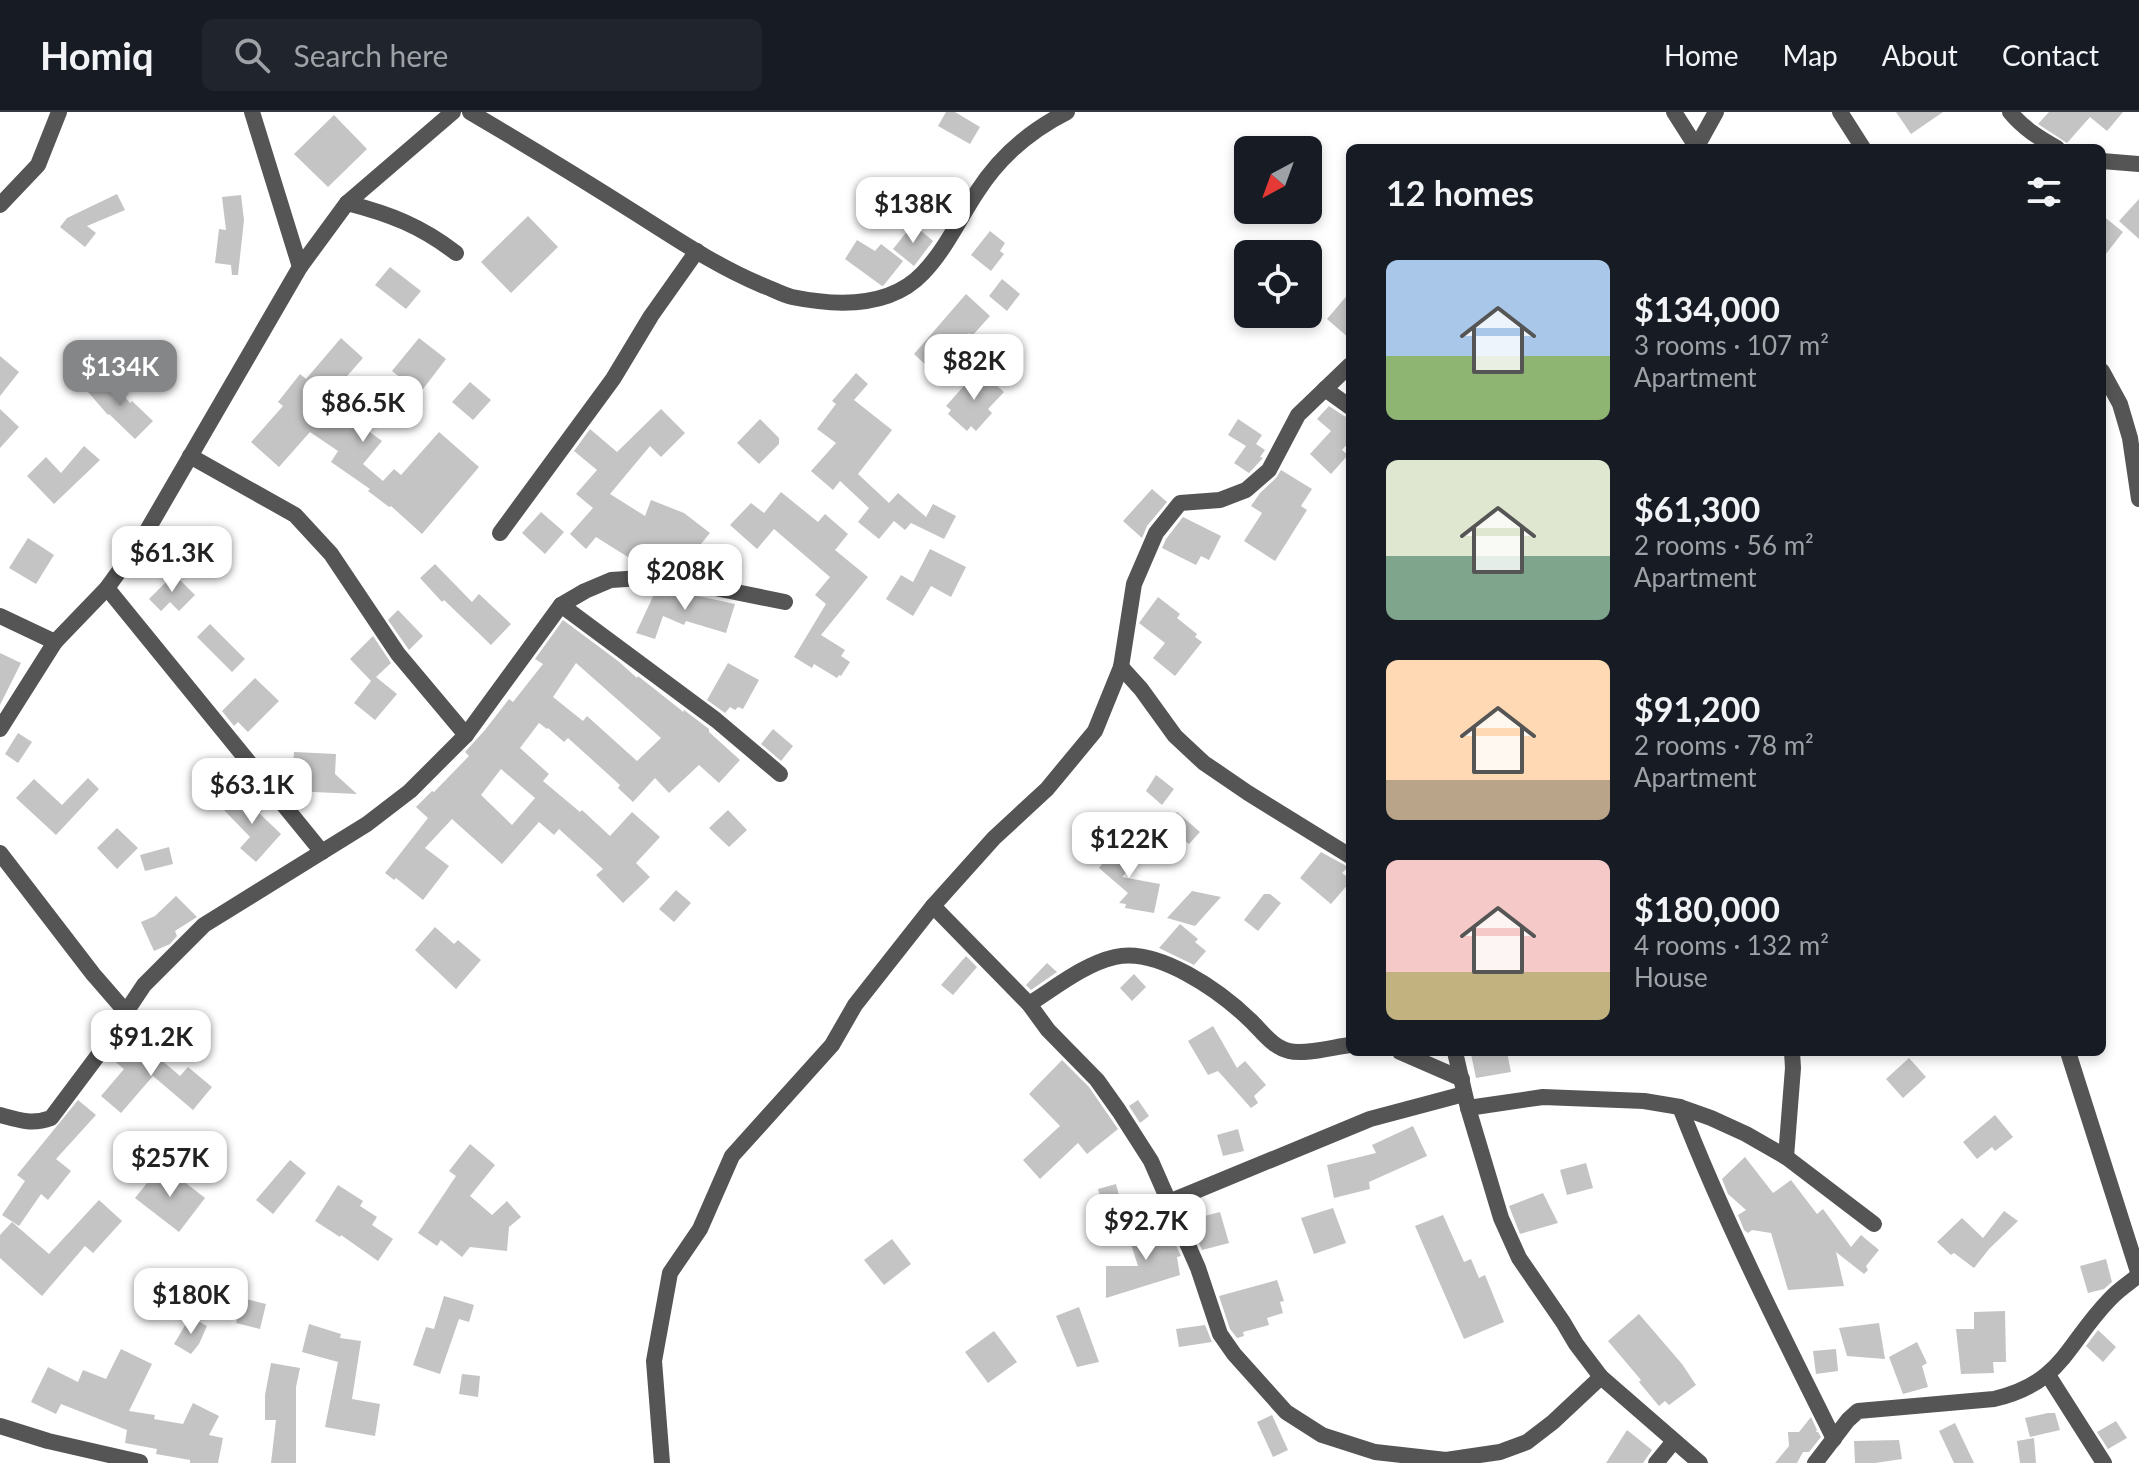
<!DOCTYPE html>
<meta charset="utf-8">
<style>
body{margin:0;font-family:Lato,sans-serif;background:#20242c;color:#f1f3f6;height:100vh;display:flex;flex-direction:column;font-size:30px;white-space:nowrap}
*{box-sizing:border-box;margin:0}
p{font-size:26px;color:#9ea1a6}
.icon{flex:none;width:44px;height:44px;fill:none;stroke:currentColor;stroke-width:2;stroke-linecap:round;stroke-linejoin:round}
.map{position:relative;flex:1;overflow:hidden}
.drawer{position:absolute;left:1346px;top:32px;width:760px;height:912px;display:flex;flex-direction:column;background:#171b24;border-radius:12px;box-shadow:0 4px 12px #0003}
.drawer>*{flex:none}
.needle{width:52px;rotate:221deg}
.buttons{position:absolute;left:1234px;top:24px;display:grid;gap:16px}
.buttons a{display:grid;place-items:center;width:88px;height:88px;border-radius:12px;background:#171b24;box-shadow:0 4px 12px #0003;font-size:40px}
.price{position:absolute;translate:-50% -68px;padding:0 18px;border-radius:16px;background:#fff;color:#222;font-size:26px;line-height:52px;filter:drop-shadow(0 2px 4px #0008)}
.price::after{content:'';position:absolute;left:50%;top:48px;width:24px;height:18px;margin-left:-12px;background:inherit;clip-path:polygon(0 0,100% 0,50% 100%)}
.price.on{background:#858687;color:#fff}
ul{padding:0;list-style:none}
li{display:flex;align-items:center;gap:24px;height:200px;padding:0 40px}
li span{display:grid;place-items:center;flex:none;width:224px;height:160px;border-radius:12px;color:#555}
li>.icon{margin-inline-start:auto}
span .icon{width:96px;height:96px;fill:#fffc;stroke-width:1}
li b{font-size:34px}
h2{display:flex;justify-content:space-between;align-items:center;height:96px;padding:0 40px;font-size:34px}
header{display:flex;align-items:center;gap:48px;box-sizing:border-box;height:112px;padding:0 40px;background:#171b24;border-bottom:2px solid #363941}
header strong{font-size:38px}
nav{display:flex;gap:44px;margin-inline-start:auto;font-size:28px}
.search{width:560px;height:72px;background:#20242c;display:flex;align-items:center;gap:20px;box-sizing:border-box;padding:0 28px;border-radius:12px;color:#9ea1a6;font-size:30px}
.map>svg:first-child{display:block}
</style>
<header>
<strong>Homiq</strong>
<div class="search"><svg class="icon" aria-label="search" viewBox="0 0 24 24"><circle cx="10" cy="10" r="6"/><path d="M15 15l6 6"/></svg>Search here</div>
<nav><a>Home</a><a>Map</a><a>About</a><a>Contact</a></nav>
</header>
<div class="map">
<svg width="2139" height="1351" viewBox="0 0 2139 1351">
<rect width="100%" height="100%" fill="#fff"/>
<g fill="#c4c4c4" fill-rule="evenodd">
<path d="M946 0H955L980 15 970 32 938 14Z"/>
<path d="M1896 0H1943L1911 22Z"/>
<path d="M2049 0H2123L2107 19 2090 5 2067 31 2038 12Z"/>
<path d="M334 3 367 37 328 75 294 42Z"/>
<path d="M117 82 125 98 87 114 96 121 85 135 60 115 67 106Z"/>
<path d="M241 83 244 108 238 163H232L231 153 215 151 219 117 226 118 222 85Z"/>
<path d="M2139 87V127L2119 109Z"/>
<path d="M2102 103 2123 120 2102 147Z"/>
<path d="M528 104 558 135 511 181 481 150Z"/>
<path d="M913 112 933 129 914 154 893 137Z"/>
<path d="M990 119 1005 131 1000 139 1004 142 991 159 971 143Z"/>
<path d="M857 128 875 139 881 132 903 149 884 173 882 174 845 147Z"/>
<path d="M390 155 421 179 406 197 375 173Z"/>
<path d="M1002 167 1020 182 1007 199 989 184Z"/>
<path d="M1350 180V227L1327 207Z"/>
<path d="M966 182 990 204 972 224 969 221 941 252 936 247 928 255 914 242Z"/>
<path d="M341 226 363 246 326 288 382 329 363 352 383 369 394 357 401 363 439 320 479 355 422 422 391 394 389 395 368 379 370 377 331 350 338 339 310 320 279 355 251 330 283 294 278 290 300 262 306 267Z"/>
<path d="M419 226 446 247 420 281 392 259Z"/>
<path d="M0 244 19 260 0 284Z"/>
<path d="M979 257 1004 280 988 297 992 301 976 319 971 314 967 319 948 302 951 298 946 294Z"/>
<path d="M856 261 868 272 854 288 892 318 858 362 889 391 898 381 926 405 933 392 956 404 944 427 911 411 905 418 894 409 879 427 858 410 869 396 840 369 833 378 811 359 836 331 817 317 836 292 832 289Z"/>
<path d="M107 264 130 291 132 289 153 309 135 327 109 302 108 303 88 280Z"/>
<path d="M470 270 491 288 473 308 452 290Z"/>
<path d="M1329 294 1344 304 1350 306V329L1342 338 1348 343 1331 362 1310 342 1331 319 1317 307Z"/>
<path d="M0 297 19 315 0 336Z"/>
<path d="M661 297 685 321 661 345 650 334 610 382 645 404 651 388 684 401 710 421 696 438 736 449 731 468 678 457 663 456 633 445 631 447 596 425 586 437 570 422 593 396 576 382 597 358 574 339 590 317 617 340Z"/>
<path d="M760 307 779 326V332L759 352 737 331Z"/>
<path d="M1238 307 1262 323 1256 332 1265 338 1260 345 1263 346 1249 361 1234 351 1246 334 1228 323Z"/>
<path d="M84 334 100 348 54 392 27 364 46 345 61 361Z"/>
<path d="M1281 358 1312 377 1301 394 1307 398 1275 449 1244 429 1262 401 1251 394 1260 381 1276 366Z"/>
<path d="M1152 377 1167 390 1147 414 1142 426 1123 409Z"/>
<path d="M781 380 818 410 825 402 848 422 835 438 868 465 821 523 845 538 841 544 850 550 841 564 839 563 837 566 814 552 812 556 794 545 826 492 815 483 830 465 774 417 757 437 730 413 751 391 764 401Z"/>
<path d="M541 400 564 420 545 442 522 421Z"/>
<path d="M1183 405 1221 424 1209 448 1201 444 1196 453 1162 436 1166 427Z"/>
<path d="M28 426 54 443 36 472 9 456Z"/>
<path d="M930 437 966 455 951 485 931 474 913 504 886 487 901 463 913 470Z"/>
<path d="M435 452 472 490 479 482 511 512 491 533 444 488 442 490 420 466Z"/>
<path d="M174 462 195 483 179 499 170 490 161 499 149 487Z"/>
<path d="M656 478 675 479 735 492 726 521 686 509 684 513 663 504 655 527 636 521Z"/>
<path d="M1158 485 1180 502 1177 506 1197 522 1195 525 1202 530 1175 564 1153 546 1165 531 1139 511Z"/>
<path d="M398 498 423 524 409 538 388 508Z"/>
<path d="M563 508 618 549 637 566 638 564 681 598 683 600 684 598 709 617V620L740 648 719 671 699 653 669 681 655 666 633 690 618 676 620 673 568 626 564 630 548 616 547 617 539 611 520 636 549 662 543 669 580 700 582 698 610 724 632 700 660 725 636 751 650 765 623 791 596 763 603 757 559 717 554 723 539 710 502 752 452 707 425 736 449 754 423 788 396 766 394 768 385 761 428 706 416 695 432 679 434 680 469 644 465 640 485 618 509 587 513 590 543 552 535 547ZM576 551 661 626 637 649 587 604 583 609 553 585ZM501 657 535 686 512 713 481 683Z"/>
<path d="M210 512 245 547 232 560 197 525Z"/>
<path d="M373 524 391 551 376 565 397 582 375 608 354 591 371 569 350 547Z"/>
<path d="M0 541 21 551 0 593Z"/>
<path d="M728 551 759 568 743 597 738 595 735 598 730 595 725 601 707 588Z"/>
<path d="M255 566 279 589 248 620 238 610 234 614 222 599Z"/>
<path d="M773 617 793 634 781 649 761 632Z"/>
<path d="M18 621 32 630 18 651 5 642Z"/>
<path d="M294 640 336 642 335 662 357 682 292 679Z"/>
<path d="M1156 663 1174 677 1162 693 1146 679Z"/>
<path d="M88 666 99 677 56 723 16 686 34 667 62 693Z"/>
<path d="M242 678 262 699 259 701 281 722 256 750 240 736 250 725 223 697Z"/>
<path d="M728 698 747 718 729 735 709 716Z"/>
<path d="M1177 700 1200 720 1189 732 1166 713Z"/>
<path d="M117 716 138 736 117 757 97 736Z"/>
<path d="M1110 728 1136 750 1122 765 1160 772 1154 801 1125 796 1126 792 1119 791 1128 781 1099 756 1106 747 1099 741Z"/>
<path d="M169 735 173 752 145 759 140 743Z"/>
<path d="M1321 740 1348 755 1342 761 1350 767V770L1331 792 1300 766Z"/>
<path d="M676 778 691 791 674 810 659 797Z"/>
<path d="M1192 779 1221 785 1195 814 1167 806Z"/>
<path d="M1264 782H1270L1281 791 1258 819 1244 808Z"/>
<path d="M176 784 197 805 175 819 177 824 170 832 154 839 141 810 155 804Z"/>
<path d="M1180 812 1198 827 1195 830 1206 839 1194 853 1159 836Z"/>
<path d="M435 815 454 832 458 828 481 848 456 877 415 838Z"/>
<path d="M966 844 977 855 953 883 941 873Z"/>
<path d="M1047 851 1057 860 1031 878 1026 873Z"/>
<path d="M1134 862 1146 875 1132 889 1120 876Z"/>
<path d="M1213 914 1237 956 1245 949 1266 973 1254 984 1258 991 1251 996 1218 959 1208 963 1188 929Z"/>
<path d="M132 923 180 964 188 955 212 975 193 998 153 964 121 1001 101 984 124 957 112 947Z"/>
<path d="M1481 940H1507L1511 960 1476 966 1471 942Z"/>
<path d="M1909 946 1926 965 1903 986 1886 967Z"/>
<path d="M1062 948 1089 975 1118 1017 1087 1042 1078 1031 1040 1067 1023 1048 1060 1014 1029 982Z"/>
<path d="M78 988 96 1003 56 1047 71 1059 48 1088 41 1082 19 1114 2 1103 25 1069 17 1063Z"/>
<path d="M1138 988 1149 1004 1140 1011 1129 994Z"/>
<path d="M1995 1003 2013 1025 1995 1039 1992 1035 1977 1047 1963 1030Z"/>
<path d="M1413 1014 1427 1044 1369 1070 1370 1077 1334 1086 1327 1053 1376 1041 1372 1033Z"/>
<path d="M1238 1017 1244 1039 1223 1044 1217 1023Z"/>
<path d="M470 1032 495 1053 470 1084 492 1103 507 1089 521 1105 509 1115 507 1139 470 1135 462 1145 441 1128 437 1134 418 1121 456 1064 449 1059Z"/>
<path d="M1745 1045 1773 1081 1791 1068 1817 1102 1823 1097 1851 1135 1861 1123 1879 1138 1866 1154 1868 1158 1864 1162 1836 1140 1844 1174 1788 1178 1771 1121 1752 1118 1748 1121 1744 1118 1738 1103 1746 1098 1728 1082 1722 1067Z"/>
<path d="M290 1048 306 1061 273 1102 256 1088Z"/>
<path d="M1586 1051 1593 1076 1567 1083 1560 1058Z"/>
<path d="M159 1056 170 1065 173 1061 205 1086 179 1120 135 1086Z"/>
<path d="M1116 1072 1126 1111 1108 1116 1098 1077Z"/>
<path d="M338 1073 363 1089 360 1094 377 1105 372 1113 393 1127 378 1149 341 1123 340 1125 315 1109Z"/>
<path d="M1543 1081 1558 1111 1520 1122 1509 1094Z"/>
<path d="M99 1088 122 1109 93 1141 85 1134 42 1184 0 1146V1123L12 1110 49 1142Z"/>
<path d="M1333 1096 1346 1131 1314 1142 1301 1106Z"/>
<path d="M2004 1099 2018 1109 1989 1137 1974 1156 1954 1141 1951 1143 1937 1130 1962 1106 1983 1126Z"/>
<path d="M1220 1100 1229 1131 1202 1138 1189 1108Z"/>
<path d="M1443 1103 1464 1150 1471 1147 1479 1166 1485 1163 1504 1210 1464 1227 1415 1114Z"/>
<path d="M1161 1113 1162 1115 1167 1114 1181 1144 1177 1145 1180 1163 1106 1186V1154H1138L1128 1123Z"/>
<path d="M892 1127 911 1152 884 1173 864 1148Z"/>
<path d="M2106 1147 2112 1170 2104 1177 2088 1181 2080 1154Z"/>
<path d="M1277 1168 1284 1189 1280 1190 1283 1201 1267 1206 1269 1213 1243 1220 1244 1224 1237 1226 1230 1217 1219 1184Z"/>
<path d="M444 1184 474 1193 469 1210 459 1207 440 1262 413 1253 426 1215 434 1217Z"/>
<path d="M242 1186 266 1192 260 1217 236 1211Z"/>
<path d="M1079 1195 1099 1250 1077 1255 1056 1204Z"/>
<path d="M2005 1199 2006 1250H1993L1994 1261 1961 1262 1956 1217H1974V1200Z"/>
<path d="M1639 1202 1682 1252 1696 1273 1669 1293 1665 1289 1659 1294 1639 1270 1641 1268 1608 1229Z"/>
<path d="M190 1205 207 1214 199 1232 191 1242 174 1232Z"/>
<path d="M1879 1211 1885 1247 1847 1244 1839 1216Z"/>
<path d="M309 1212 341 1222 340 1226 361 1229 352 1287 380 1292 375 1324 325 1315 338 1250 302 1240Z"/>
<path d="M1205 1213 1212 1230 1179 1235 1176 1217Z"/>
<path d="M2098 1218 2116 1235 2103 1250 2086 1234Z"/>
<path d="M994 1219 1017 1250 988 1271 965 1240Z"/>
<path d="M1917 1230 1927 1251 1922 1254 1928 1275 1903 1282 1889 1245Z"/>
<path d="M121 1237 152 1252 129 1299 155 1303 154 1307 183 1312 193 1291 219 1304 209 1323 223 1326 218 1351H190V1348L156 1342 157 1337 125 1331 127 1318 61 1292 56 1302 31 1290 48 1255 78 1270 83 1258 106 1267Z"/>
<path d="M1836 1237 1838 1259 1816 1262 1813 1239Z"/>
<path d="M271 1251 300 1256 296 1275V1351H271L276 1308H265V1283Z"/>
<path d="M462 1262 480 1264 478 1285 459 1282Z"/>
<path d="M2048 1301H2055L2060 1318 2030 1325 2025 1306Z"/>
<path d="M1272 1303 1288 1338 1273 1345 1257 1310Z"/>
<path d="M1811 1305 1817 1318 1816 1320H1818L1821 1325 1809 1340H1803L1797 1351H1775L1789 1334 1788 1320H1799Z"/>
<path d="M2116 1309 2127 1326 2108 1337 2097 1320Z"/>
<path d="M1955 1311 1974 1351H1954L1939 1319Z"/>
<path d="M1627 1318 1652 1338 1643 1351H1606Z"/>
<path d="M2034 1326 2036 1351H2020L2017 1329Z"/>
<path d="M1899 1328 1902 1347 1875 1351H1855L1854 1329Z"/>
</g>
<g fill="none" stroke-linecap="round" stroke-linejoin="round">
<g stroke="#555" stroke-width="16">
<path d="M252 0 300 155"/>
<path d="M470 0C526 33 582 67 637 102 678 128 718 155 764 174 773 177 782 183 792 185 836 194 890 196 923 161 946 137 959 107 977 80 1000 44 1029 19 1067 0"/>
<path d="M1674 0 1697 36"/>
<path d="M1840 0 1863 36"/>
<path d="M2010 0C2023 16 2039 26 2057 36"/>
<path d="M1696 36 1716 0"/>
<path d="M2102 49 2139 52"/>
<path d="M347 91C390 102 421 114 456 141"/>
<path d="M0 93 38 53 59 0"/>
<path d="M2102 259 2120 292 2130 326 2139 387"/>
<path d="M1325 277 1350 295"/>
<path d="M190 344 295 403 331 442 398 542 466 623"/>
<path d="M500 421 613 267 651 204 697 139"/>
<path d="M107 476 322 740"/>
<path d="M561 493 716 608 780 662"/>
<path d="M0 504 55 530"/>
<path d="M1121 555 1141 577 1175 624 1204 651 1248 681 1350 744"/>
<path d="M0 617 55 530 107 476 141 429 300 155 347 91 453 0"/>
<path d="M0 741 93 862 126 900"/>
<path d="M933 794 1029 892 1048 918 1097 968 1119 999 1151 1049 1198 1156 1220 1222 1234 1242 1286 1300 1322 1323 1375 1340 1446 1348 1500 1340 1527 1330 1553 1310 1601 1265"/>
<path d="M1029 892C1055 876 1084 852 1115 845 1158 835 1220 879 1250 908 1262 919 1272 935 1289 939 1305 943 1333 935 1350 933"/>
<path d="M1400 940 1462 967"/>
<path d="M1455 940 1468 996 1501 1106 1519 1146 1563 1210 1576 1232 1601 1265 1700 1351"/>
<path d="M2068 940 2139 1163"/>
<path d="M1680 995C1724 1108 1779 1217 1834 1327"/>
<path d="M1468 996 1543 985 1644 989 1680 995 1711 1006 1746 1022 1786 1045 1874 1112"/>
<path d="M0 1003C18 1008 32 1013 51 1006L114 922 126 900 144 873 204 813 367 712 410 679 466 623 561 493 585 479 611 468 642 466 676 468 785 490"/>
<path d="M1786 1045 1793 956 1792 940"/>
<path d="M1169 1090 1370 1007 1464 982"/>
<path d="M2048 1263 2104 1351"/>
<path d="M0 1314 48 1329 140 1350"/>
<path d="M662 1351 654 1249 670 1161 700 1117 732 1044 832 933 855 893 933 794 994 726 1047 677 1095 619 1121 555 1134 472 1156 421 1180 391 1220 388 1246 378 1269 358 1298 303 1350 253"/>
<path d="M1656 1351 1674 1329"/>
<path d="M1815 1351 1848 1308 1858 1299 1994 1287C2063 1271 2066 1232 2110 1187 2118 1178 2129 1171 2139 1163"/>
</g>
</g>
</svg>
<div class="buttons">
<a><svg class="needle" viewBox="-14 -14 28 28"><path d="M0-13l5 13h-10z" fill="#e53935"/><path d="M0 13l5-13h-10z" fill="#9ea1a6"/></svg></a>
<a><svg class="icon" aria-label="locate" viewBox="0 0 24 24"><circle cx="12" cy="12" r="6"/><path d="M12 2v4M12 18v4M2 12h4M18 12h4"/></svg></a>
</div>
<b class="price" style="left:913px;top:133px">$138K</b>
<b class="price" style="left:974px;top:290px">$82K</b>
<b class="price on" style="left:120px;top:296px">$134K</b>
<b class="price" style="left:363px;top:332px">$86.5K</b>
<b class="price" style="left:172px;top:482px">$61.3K</b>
<b class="price" style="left:685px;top:500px">$208K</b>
<b class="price" style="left:252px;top:714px">$63.1K</b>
<b class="price" style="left:1129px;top:768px">$122K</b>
<b class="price" style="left:151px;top:966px">$91.2K</b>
<b class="price" style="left:170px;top:1087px">$257K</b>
<b class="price" style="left:1146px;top:1150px">$92.7K</b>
<b class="price" style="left:191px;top:1224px">$180K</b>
<section class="drawer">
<h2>12 homes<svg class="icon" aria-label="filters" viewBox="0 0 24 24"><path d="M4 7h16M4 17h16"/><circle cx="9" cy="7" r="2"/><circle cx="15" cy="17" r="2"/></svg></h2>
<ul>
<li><span style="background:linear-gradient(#a9c7e8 60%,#8fb573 0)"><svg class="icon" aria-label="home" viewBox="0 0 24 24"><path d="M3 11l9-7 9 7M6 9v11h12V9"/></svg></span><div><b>$134,000</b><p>3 rooms · 107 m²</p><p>Apartment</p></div></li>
<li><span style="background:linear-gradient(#dfe7d0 60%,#7fa58c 0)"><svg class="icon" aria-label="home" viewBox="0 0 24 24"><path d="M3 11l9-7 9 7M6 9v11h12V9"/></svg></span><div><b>$61,300</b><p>2 rooms · 56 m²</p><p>Apartment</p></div></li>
<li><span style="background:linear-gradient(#ffd9b3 75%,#b9a48a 0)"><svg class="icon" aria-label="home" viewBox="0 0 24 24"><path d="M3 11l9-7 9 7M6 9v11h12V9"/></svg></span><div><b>$91,200</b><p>2 rooms · 78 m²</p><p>Apartment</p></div></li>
<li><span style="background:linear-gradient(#f6c9c9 70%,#c2b280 0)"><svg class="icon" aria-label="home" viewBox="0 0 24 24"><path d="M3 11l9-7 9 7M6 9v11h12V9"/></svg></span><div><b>$180,000</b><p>4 rooms · 132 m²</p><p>House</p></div></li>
</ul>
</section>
</div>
